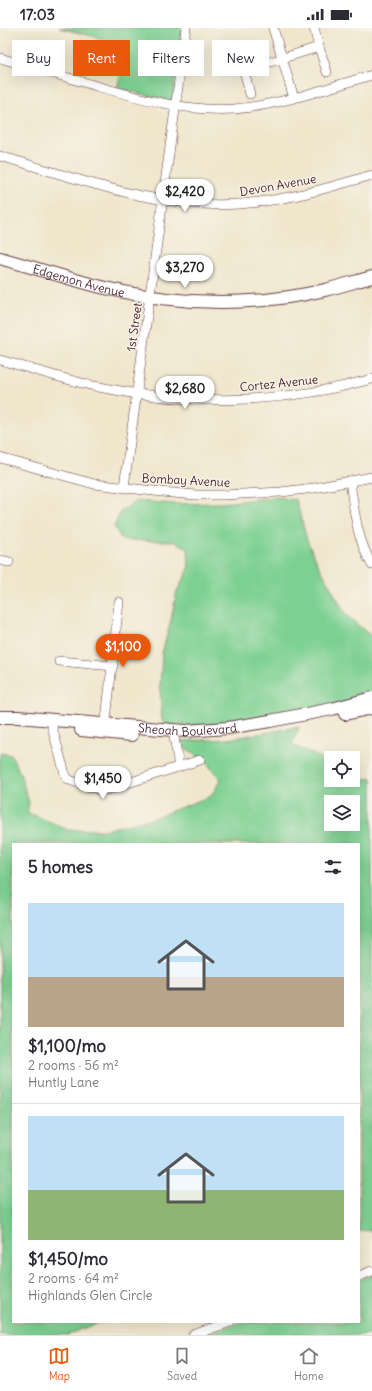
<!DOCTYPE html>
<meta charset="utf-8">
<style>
body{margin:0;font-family:Delius,sans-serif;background:#f7f7f7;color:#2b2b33;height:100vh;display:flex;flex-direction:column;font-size:15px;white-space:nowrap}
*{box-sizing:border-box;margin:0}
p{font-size:13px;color:#7c7c81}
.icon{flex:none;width:22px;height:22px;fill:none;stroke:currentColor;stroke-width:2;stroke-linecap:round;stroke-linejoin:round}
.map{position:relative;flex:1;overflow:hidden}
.drawer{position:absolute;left:12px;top:815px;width:348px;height:480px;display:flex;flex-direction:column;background:#fff;border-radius:0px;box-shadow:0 4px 16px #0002}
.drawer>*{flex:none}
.banner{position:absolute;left:12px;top:12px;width:348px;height:36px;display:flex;gap:8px}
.tools{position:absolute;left:324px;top:723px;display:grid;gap:8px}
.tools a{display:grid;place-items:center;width:36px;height:36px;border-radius:0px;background:#fff;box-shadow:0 4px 16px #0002;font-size:20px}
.price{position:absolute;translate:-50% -34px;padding:0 9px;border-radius:14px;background:#fff;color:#222;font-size:13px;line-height:26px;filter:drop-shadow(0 1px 2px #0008)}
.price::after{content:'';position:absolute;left:50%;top:24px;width:12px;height:9px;margin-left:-6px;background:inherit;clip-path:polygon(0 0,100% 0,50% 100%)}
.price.current{background:#ea580c;color:#fff}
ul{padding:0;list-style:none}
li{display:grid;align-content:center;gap:8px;height:212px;padding:0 16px}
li+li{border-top:1px solid #e1e1e2}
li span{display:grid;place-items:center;height:124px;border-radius:0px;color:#555}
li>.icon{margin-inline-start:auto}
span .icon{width:72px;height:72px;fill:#fffc;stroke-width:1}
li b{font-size:17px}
h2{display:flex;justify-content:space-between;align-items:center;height:48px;padding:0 16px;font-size:17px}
.tag{padding:0 14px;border-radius:0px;background:#fff;box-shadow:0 4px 16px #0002;font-size:14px;line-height:36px}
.tag.current{background:#ea580c;color:#fff}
.status{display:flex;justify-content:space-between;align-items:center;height:28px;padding:0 20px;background:#fff;direction:ltr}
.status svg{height:11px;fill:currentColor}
.dock{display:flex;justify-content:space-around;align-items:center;height:56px;border-top:1px solid #e1e1e2;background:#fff;font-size:11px;color:#7c7c81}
.dock a{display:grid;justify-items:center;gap:2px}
.dock .current{color:#ea580c}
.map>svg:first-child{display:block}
</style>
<div class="status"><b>17:03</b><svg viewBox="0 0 49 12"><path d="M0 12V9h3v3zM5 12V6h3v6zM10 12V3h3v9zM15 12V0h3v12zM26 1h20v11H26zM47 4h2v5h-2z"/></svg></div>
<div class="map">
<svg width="372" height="1307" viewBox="0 0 372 1307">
<rect width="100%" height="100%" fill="#f7f3e8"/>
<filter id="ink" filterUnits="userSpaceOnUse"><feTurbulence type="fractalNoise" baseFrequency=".025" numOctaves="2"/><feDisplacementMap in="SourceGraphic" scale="8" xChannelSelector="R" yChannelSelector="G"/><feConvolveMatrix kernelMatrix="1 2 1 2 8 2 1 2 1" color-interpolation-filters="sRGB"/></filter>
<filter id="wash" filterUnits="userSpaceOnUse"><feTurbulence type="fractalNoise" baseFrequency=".012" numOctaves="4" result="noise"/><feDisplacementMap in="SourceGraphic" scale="16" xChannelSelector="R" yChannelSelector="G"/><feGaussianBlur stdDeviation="0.9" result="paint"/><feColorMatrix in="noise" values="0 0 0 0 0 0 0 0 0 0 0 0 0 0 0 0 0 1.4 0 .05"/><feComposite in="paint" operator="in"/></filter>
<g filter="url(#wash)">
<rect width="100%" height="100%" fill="#f0e6cc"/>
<g fill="#7dd092" stroke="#64785e" fill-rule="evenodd">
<path d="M59 0H182L172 73 117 60 128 17Z"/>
<path d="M278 469 296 472 307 512 317 534 345 586 372 609V666L331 678 228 696 166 698 162 692 160 660 162 625 171 592 177 563 189 541 188 520 174 513 122 512 114 499 121 483 137 473 176 476 222 475Z"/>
<path d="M299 699 292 717 324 731 333 756 372 750V1202L361 1203 359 1204V816H13V1294H101L67 1307H0V725L11 727 20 745 29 775 27 785 37 788 68 802H104L151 791 211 768 221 752C215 744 206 736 203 728L199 729 180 716 179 713 228 711ZM331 774H353V796H331Z"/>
<path d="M372 1247V1307H205L241 1294H359V1252Z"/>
</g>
</g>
<g filter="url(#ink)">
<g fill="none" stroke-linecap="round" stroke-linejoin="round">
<defs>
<g id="street">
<path d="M273 0 294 70"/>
<path d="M319 19 327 44"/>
<path d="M236 21 244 42 319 19 314 0"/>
<path d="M0 30C31 39 62 48 93 57 139 70 186 84 234 81 281 77 327 60 372 47"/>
<path d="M244 42 250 66"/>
<path d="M0 128C76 150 159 182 239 176 285 173 328 160 372 147"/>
<path d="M0 332C33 341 66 352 99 359 189 378 283 376 372 351"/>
<path d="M0 430 94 456 162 464 195 467H224L281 464 314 460 372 449"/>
<path d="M350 453C354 482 357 512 372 537"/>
<path d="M124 459 186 0"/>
<path d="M0 532 9 534"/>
<path d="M59 633 113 638"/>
<path d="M52 699 65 746 68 751 72 753 100 762H106L200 732"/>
<path d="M105 701 119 574"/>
<path d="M175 702 174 709 179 739"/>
<path d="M359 1248 372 1243"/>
<path d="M193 1307 230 1294"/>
</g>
<g id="secondary">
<path id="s1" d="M0 230C35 240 70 251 105 260 177 277 253 279 325 262 341 258 357 253 372 249"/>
<path d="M345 686 372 680"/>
<path id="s2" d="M0 689H18L185 703 228 700 270 693 332 681 372 670"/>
<path d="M81 702 132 707"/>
</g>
</defs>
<use href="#street" stroke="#633d43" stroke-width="10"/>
<use href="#secondary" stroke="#633d43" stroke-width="14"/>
<use href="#street" stroke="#fff" stroke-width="9"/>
<use href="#secondary" stroke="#fff" stroke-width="12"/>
</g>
</g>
<g text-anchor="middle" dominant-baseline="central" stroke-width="3" stroke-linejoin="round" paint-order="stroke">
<g font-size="12" fill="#4a1f2b" stroke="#f7f3e8">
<text transform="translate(278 157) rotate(-10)">Devon Avenue</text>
<text stroke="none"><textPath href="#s1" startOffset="82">Edgemon Avenue</textPath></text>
<text transform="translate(134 299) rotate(-82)">1st Street</text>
<text transform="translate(279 355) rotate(-6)">Cortez Avenue</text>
<text transform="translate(186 452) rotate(3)">Bombay Avenue</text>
<text stroke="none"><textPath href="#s2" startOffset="188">Sheoah Boulevard</textPath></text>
</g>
</g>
</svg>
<div class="tools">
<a><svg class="icon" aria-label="locate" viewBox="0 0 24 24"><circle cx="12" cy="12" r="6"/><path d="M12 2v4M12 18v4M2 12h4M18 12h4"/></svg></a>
<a><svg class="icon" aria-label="layers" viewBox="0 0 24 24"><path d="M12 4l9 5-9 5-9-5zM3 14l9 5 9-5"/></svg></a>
</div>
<b class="price" style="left:185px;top:185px">$2,420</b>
<b class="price" style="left:185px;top:261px">$3,270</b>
<b class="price" style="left:185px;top:382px">$2,680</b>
<b class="price current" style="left:123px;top:640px">$1,100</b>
<b class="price" style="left:103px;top:772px">$1,450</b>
<div class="banner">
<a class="tag">Buy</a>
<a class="tag current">Rent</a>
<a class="tag">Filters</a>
<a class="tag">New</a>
</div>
<section class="drawer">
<h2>5 homes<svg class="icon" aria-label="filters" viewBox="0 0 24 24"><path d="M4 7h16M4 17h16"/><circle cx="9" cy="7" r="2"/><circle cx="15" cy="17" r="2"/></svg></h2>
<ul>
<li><span style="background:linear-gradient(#bfe0f5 60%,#b9a48a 0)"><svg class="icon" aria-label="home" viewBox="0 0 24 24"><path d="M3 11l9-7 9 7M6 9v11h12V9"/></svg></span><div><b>$1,100/mo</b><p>2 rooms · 56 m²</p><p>Huntly Lane</p></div></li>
<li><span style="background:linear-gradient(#bfe0f5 60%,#8fb573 0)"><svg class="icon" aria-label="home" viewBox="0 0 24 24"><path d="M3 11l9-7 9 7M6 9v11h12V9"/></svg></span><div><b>$1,450/mo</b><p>2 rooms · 64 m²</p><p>Highlands Glen Circle</p></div></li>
</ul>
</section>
</div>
<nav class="dock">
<a class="current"><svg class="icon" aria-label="map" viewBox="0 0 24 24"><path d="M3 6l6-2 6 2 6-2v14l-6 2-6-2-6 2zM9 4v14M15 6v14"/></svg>Map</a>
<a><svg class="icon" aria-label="saved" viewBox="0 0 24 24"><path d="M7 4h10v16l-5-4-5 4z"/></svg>Saved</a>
<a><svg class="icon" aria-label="home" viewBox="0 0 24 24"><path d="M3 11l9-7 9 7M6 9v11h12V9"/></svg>Home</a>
</nav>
